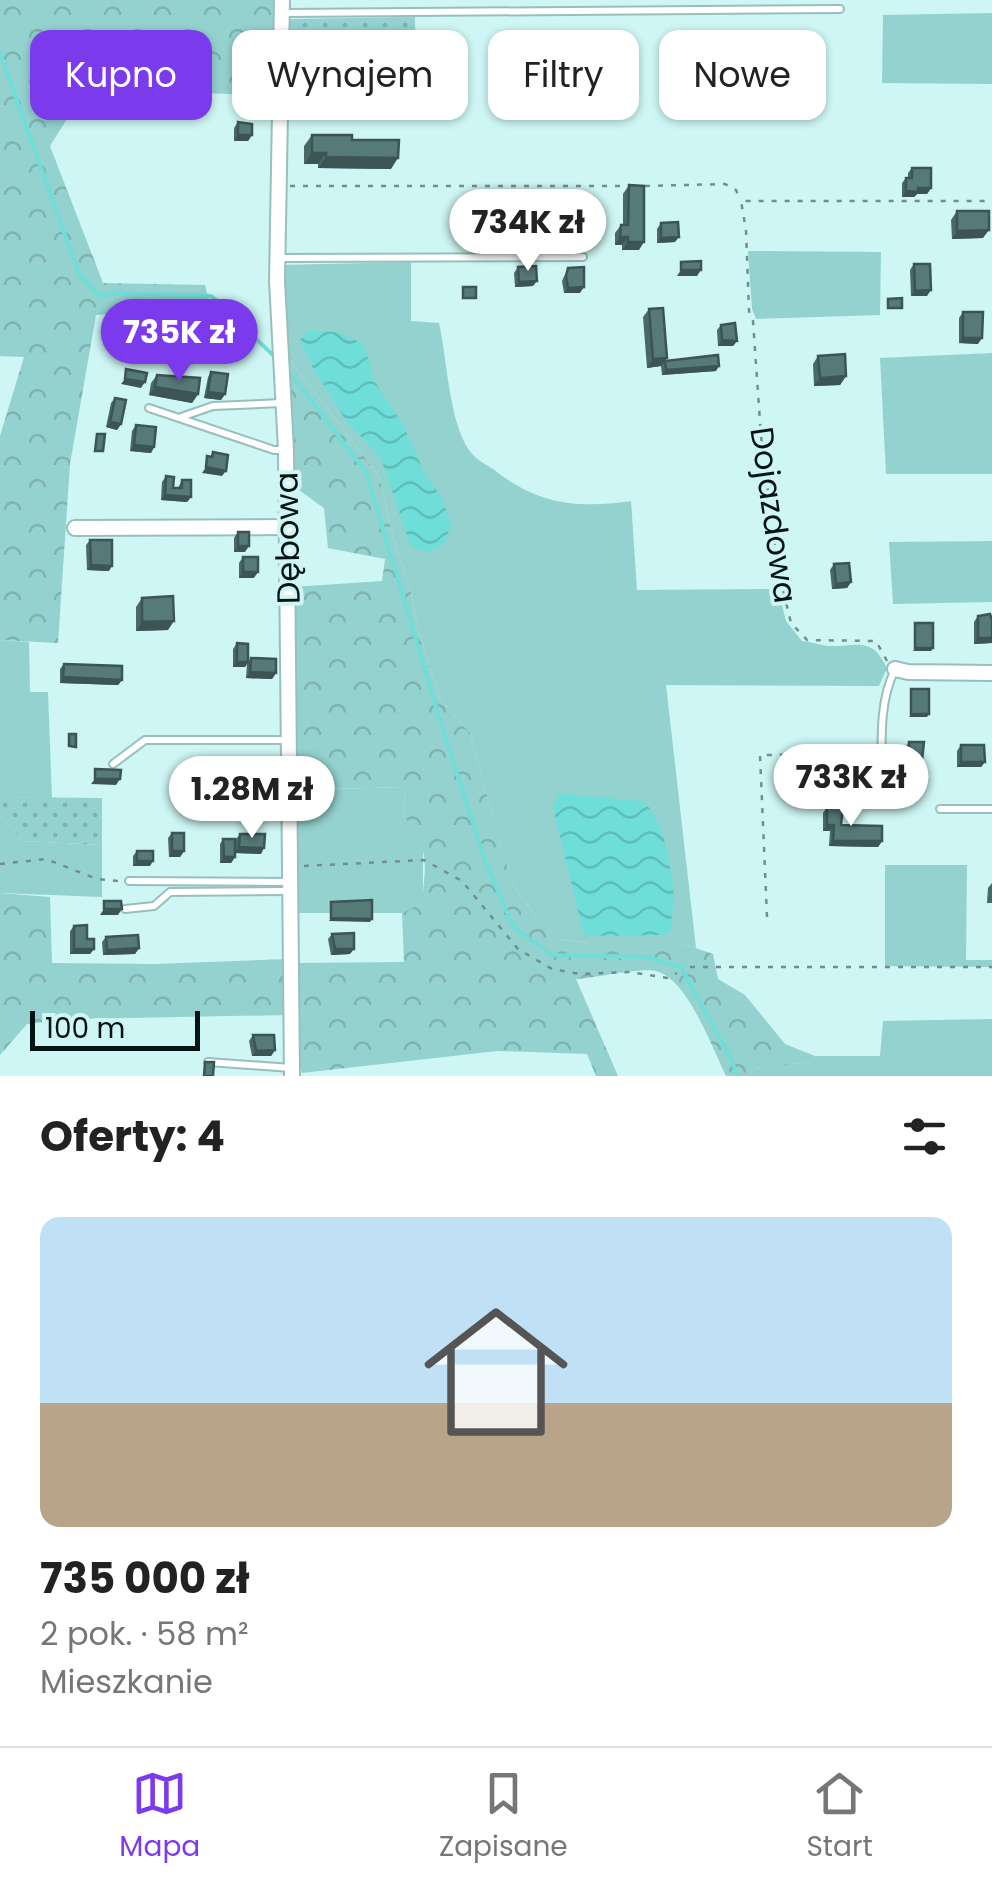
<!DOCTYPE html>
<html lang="pl">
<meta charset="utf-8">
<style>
body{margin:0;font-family:Poppins,sans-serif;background:#f6f6f6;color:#222;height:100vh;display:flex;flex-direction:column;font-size:38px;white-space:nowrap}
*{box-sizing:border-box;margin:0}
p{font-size:32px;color:#767676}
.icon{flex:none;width:55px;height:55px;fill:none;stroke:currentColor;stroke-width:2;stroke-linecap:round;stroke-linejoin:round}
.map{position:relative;height:1076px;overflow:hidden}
.side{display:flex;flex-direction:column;background:#fff;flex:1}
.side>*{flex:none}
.top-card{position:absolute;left:30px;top:30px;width:932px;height:90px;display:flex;gap:20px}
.scale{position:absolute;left:30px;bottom:25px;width:170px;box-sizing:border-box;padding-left:10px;border:5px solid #051413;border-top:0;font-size:28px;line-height:35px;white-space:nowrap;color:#051413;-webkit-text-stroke:8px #cdf6f4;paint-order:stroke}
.price{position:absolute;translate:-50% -85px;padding:0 22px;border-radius:35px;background:#fff;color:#222;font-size:32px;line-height:65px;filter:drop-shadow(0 2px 5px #0008)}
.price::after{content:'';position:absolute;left:50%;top:60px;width:30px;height:22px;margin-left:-15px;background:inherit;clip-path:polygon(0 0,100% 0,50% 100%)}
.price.current{background:#7c3aed;color:#fff}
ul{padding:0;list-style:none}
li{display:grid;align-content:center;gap:20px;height:530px;padding:0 40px}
li span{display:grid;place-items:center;height:310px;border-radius:20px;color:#555}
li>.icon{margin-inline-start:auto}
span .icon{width:180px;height:180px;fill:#fffc;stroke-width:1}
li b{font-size:42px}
h2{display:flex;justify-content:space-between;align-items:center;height:120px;padding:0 40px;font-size:42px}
.pill{padding:0 35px;border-radius:20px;background:#fff;box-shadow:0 2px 8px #0004;font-size:35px;line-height:90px}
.pill.current{background:#7c3aed;color:#fff}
.tab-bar{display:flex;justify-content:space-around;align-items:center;height:140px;border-top:2px solid #e0e0e0;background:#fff;font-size:28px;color:#767676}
.tab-bar a{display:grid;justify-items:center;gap:5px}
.tab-bar .current{color:#7c3aed}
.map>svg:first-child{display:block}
</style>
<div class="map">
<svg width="992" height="1076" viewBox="0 0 992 1076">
<defs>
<pattern id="forest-crowns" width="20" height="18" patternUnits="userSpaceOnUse" patternTransform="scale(2.5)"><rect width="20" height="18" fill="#94d2cf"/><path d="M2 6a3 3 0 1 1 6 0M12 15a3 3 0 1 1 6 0" fill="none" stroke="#7eb3b1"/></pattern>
<pattern id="garden-dots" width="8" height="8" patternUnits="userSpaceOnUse" patternTransform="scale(2.5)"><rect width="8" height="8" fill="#94d2cf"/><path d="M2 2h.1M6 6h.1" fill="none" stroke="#7eb3b1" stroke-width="1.8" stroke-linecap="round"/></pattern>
<pattern id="water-waves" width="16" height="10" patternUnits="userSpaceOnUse" patternTransform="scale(2.5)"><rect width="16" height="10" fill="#6fded9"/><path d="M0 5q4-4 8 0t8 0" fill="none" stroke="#5fbeb9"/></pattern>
</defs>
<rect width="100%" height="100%" fill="#cdf6f4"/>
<g fill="#94d2cf">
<path d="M992 13V84L882 83 883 15Z"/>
<path d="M748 251 881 252 880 315 756 319 752 309Z"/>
<path d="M411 262V321L439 323C447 359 449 421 469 450 474 458 485 464 493 469 537 504 576 509 631 501L637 590 778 589 786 621 802 641C811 642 820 645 828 646 858 647 871 635 887 668L879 686 666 685 696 948 681 943H589L559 939 539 920 517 892 504 859 470 733 440 699 418 629 410 587 393 536 379 476 288 358 282 265Z"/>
<path d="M992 353V474H886L880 358Z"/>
<path d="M992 541V602L893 604 889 542Z"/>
<path d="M0 640 29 642 30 692H48L52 798 0 797Z"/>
<path d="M406 787 403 815 423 841V903L402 913H298L294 790Z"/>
<path d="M0 815 22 841 102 845V897L0 893Z"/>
<path d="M885 865H967L966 960H992V967L885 966Z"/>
<path d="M992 1019V1076H754L753 1068 812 1062 815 1056H880L883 1021Z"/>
</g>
<g fill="url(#forest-crowns)">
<path d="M0 0H273L275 95 146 92 82 95 50 146 103 283 205 285 211 308 96 315 70 464 58 643 0 640V436L24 357 0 356Z"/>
<path d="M288 358 379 476 393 536 410 587 418 629 440 699 470 733 504 858 517 892 539 920 559 939 589 943H681L713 954 718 979 745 995 785 1044 815 1056 812 1062 754 1068V1076H726C712 1048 688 979 656 971 644 967 592 978 576 979L618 1076H596L587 1054 497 1051 302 1073 298 1057V963L404 962 402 913 422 903C426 860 430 850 403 815L406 787 294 790 293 587 382 581 385 559 328 548 324 508 292 485Z"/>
<path d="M0 893 50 897 52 963 154 964 287 959 288 1015 73 1019 27 1024 0 1055Z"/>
</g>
<g fill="url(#garden-dots)">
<path d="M415 17 416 103H289L288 19Z"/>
<path d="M0 797 102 798V845L22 841 0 815Z"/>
</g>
<g fill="url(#water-waves)">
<path d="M308 330 337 332 364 344 375 382 404 426 424 472 442 498 451 525 444 544 427 552 411 547 381 458 346 421 313 368 300 340Z"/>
<path d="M559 793 642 801C665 818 671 868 674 896 675 908 669 915 673 927L666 935 584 936 553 807Z"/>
</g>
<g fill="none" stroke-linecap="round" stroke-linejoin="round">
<g stroke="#6fded9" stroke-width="4">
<path d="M0 53 79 274 100 296 117 293 211 296 246 323 252 335 274 356"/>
<path d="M287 369 366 472 444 733 485 861 511 922 516 929 552 955 647 957 681 967 732 1061 737 1076"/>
</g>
<defs>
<g id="service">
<path d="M283 13 840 9"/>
<path d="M279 258 583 257"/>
<path d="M149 408 274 450H284"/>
<path d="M181 417 213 406 282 403"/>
<path d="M113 764 145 740H287"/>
<path d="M882 797C883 757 876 706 895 670"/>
<path d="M940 809H992"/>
<path d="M129 881 290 882"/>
<path d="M125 909 154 906 170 892 290 891"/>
<path d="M208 1062 291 1068"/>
</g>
<g id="minor">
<path d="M282 0 277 281 286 450 292 1076"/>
<path d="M75 528 286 527"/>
<path d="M895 669 908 672 992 673"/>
</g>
</defs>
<use href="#service" stroke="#97bfbd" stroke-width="10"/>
<use href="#minor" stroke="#97bfbd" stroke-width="18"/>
<g stroke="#728f8e" stroke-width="2.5" stroke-dasharray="5 8" stroke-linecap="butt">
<path d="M290 186H632"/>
<path d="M645 186 725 184 736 190 740 199"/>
<path d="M887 661 876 641 807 640 791 623 778 569 761 436 753 321 749 311 746 230 741 201H992"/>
<path d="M0 864 46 859 97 879 119 881"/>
<path d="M304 866 424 860 462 881 518 949 552 969 580 974 630 972 667 978 677 973"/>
<path d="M767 917 760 755 871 754"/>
<path d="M690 967H992"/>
</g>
<use href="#service" stroke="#fff" stroke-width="6"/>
<use href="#minor" stroke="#fff" stroke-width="14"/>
</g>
<g fill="#496967">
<path d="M238 122 252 135 248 141H234V128Z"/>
<path d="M312 135 352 140 391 169 318 168V164H304V146Z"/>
<path d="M912 168 931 188 927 194H917L914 197H902V183L906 178H908V173Z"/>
<path d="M629 185 639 250H622V245H615V233L621 225H623V194Z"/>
<path d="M957 211 983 238 952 239 951 220Z"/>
<path d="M661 223 675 242 657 243V229Z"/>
<path d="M914 264 927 296H911L910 270Z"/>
<path d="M518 267 533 286 515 287 514 273Z"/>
<path d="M568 268 580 293H564L562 281Z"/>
<path d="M649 309 667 358 665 361 716 371 662 375 661 366 647 368 643 317Z"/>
<path d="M963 312 978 344 959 343V318Z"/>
<path d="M721 325 737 341 733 346H718L717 330Z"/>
<path d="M818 356 846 376 840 385 814 386 813 364Z"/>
<path d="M211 372 225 394 221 400 204 398 208 377Z"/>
<path d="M157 375 198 394 192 403 149 395 151 383Z"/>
<path d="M115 398 121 424 117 430 106 427 111 403Z"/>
<path d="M136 425 154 447 151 453 130 451 132 431Z"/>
<path d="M166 476 173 488H178L182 480 191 497 187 502 161 500 162 482Z"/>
<path d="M238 532 245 552H234V538Z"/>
<path d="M90 540 109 571 87 570 86 545Z"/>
<path d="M243 557 254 578H239V563Z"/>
<path d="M834 564 851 582 847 588 832 589 830 570Z"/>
<path d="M142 598 168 630 136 631V607Z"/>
<path d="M978 616 992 620V643L974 644V622Z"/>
<path d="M237 643 248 662 251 658 276 673 272 679 246 678 247 664 245 667H233V649Z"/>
<path d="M64 664 122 680 118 685 60 683V669Z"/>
<path d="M909 742 918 766H904L905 748Z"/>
<path d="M961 745 985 762 981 767H957V751Z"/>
<path d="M863 776 872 801H853V788Z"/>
<path d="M827 807 841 825 882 841 878 847 829 846 830 831H823V813Z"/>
<path d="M172 833 184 851 180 857H169L168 838Z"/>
<path d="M240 834 261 854 235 853V857L231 863H220V844L223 839H236Z"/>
<path d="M137 851 150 866H133V856Z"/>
<path d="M992 883V903H987L988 888Z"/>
<path d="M74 926 94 949 90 954H70V931Z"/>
<path d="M332 934 350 954 331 955 328 939Z"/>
<path d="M106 937 139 948 135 954 103 955 102 942Z"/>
<path d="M253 1035 275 1050 271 1056H252L249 1041Z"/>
</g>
<g fill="#3c5554">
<path d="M238 135H252L248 141H234Z"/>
<path d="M312 153H326L318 164H304Z"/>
<path d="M326 157 398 158 391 169 318 168Z"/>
<path d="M918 188H931L927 194H917L914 197H902L906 191Z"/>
<path d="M989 230 983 238 952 239 957 231Z"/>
<path d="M620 237H628L622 245H615Z"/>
<path d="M679 237 675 242 657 243 661 238Z"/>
<path d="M628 242H644L639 250H622Z"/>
<path d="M681 270H701L697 276H677Z"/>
<path d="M537 281 533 286 515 287 519 282Z"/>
<path d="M584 287 580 293H564L568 288Z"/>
<path d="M931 290 927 296H911L915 291Z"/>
<path d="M963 338H982L978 344 959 343Z"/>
<path d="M722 340 737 341 733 346H718Z"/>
<path d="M667 358 661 366 647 368 653 359Z"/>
<path d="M719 366 716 371 662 375 666 370Z"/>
<path d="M846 376 840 385 814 386 820 378Z"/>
<path d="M125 379 145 382 141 388 121 384Z"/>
<path d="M155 387 198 394 192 403 149 395Z"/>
<path d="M208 392 225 394 221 400 204 398Z"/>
<path d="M110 422 121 424 117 430 106 427Z"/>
<path d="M134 445 154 447 151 453 130 451Z"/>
<path d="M206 467 226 471 222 476 202 473Z"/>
<path d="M165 495 191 497 187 502 161 500Z"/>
<path d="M238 546H249L245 552H234Z"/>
<path d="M91 565 112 566 109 571 87 570Z"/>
<path d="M243 572H258L254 578H239Z"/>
<path d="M851 582 847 588 832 589 836 584Z"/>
<path d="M174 621 168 630 136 631 142 622Z"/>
<path d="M978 638H992V643L974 644Z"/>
<path d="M915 648H933L931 651H913Z"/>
<path d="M237 662H248L245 667H233Z"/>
<path d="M250 672 276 673 272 679 246 678Z"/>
<path d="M63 677 122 680 118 685 60 683Z"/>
<path d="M911 714H929L927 717H909Z"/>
<path d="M908 760H922L918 766H904Z"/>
<path d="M961 762H985L981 767H957Z"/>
<path d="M95 779H120L116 785 91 784Z"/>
<path d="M857 795 876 796 872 801H853Z"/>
<path d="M827 825H834L830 831H823Z"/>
<path d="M833 841H882L878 847 829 846Z"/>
<path d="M239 847 264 848 261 854 235 853Z"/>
<path d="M172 851H184L180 857H169Z"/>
<path d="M224 857H235L231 863H220Z"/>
<path d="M137 861H153L150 866H133Z"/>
<path d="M104 909H122L118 915H100Z"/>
<path d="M331 918 372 919 370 922 329 921Z"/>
<path d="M139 948 135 954 103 955 107 950Z"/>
<path d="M74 949H94L90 954H70Z"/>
<path d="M335 949H354L350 954 331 955Z"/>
<path d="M275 1050 271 1056H252L256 1051Z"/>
</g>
<g fill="#557a78" stroke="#3c5554" stroke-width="2.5">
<path d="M238 122 252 124V135H238Z"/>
<path d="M312 135H352V140H399L398 158 326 157V153H312Z"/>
<path d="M912 168H931V188H918V192L906 191V178H912Z"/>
<path d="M629 185 644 186V242H628V237H620L621 225H628Z"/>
<path d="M957 211H989V230L957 231Z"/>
<path d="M678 222 679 237 661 238V223Z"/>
<path d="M701 261V270H681V262Z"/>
<path d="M914 264H930L931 290 915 291Z"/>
<path d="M536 266 537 281 519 282 518 267Z"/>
<path d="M584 267V287L568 288 566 276 568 268Z"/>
<rect x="463" y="287" width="13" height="11"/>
<path d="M902 298V308H888V299Z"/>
<path d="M663 308 667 358 653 359 649 309Z"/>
<path d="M963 312H983L982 338H963Z"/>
<path d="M735 323 737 341 722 340 721 325Z"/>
<path d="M845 354 846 376 820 378 818 356Z"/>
<path d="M718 355 719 366 666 370 665 361Z"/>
<path d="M126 369 147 373 145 382 125 379Z"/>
<path d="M211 372 228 374 225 394 208 392Z"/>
<path d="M157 375 200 378 198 394 155 387Z"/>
<path d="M115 398 126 400 121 424 110 422Z"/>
<path d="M136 425 156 427 154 447 134 445Z"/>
<path d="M97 434H105L103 451H95Z"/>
<path d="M213 452 228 455 226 471 206 467 207 456 212 457Z"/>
<path d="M166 476 174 477 173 488H182V480H191V497L165 495Z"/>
<rect x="238" y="532" width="11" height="14"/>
<path d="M90 540H112V566L91 565Z"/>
<rect x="243" y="557" width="15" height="15"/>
<path d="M849 563 851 582 836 584 834 564Z"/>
<path d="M173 596 174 621 142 622V598Z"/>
<path d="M990 614 992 620V638H978V616Z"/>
<rect x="915" y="623" width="18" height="25"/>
<path d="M237 643 248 644V662H237Z"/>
<path d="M251 658 276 659V673L250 672Z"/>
<path d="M64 664 122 666V680L63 677Z"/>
<rect x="911" y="689" width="18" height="25"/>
<path d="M69 734H76V747L69 746Z"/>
<path d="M909 742H924L922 760H908Z"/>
<path d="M961 745H984L985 762H961Z"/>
<path d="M95 769 121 770 120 779H95Z"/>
<path d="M863 776H876V796L857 795V782H863Z"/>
<path d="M203 803H210V817L203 816Z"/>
<path d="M827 807H843L841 825 882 826V841H833L834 825H827Z"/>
<rect x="172" y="833" width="12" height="18"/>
<path d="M240 834H265L264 848 239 847Z"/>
<path d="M223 839H235V857H224Z"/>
<rect x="137" y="851" width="16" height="10"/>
<path d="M372 900V919L331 918V902Z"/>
<path d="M104 901H121L122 909H104Z"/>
<path d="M87 925V939H94V949H74V926Z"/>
<path d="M354 933V949H335L332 934Z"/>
<path d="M138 935 139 948 107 950 106 937Z"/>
<path d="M253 1035H274L275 1050 256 1051Z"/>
<path d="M205 1062H214L213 1076H204Z"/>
</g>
<g text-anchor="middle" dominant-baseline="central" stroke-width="8" stroke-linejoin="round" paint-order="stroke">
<g font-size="32" fill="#051413" stroke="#cdf6f4">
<text transform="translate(774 515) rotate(82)">Dojazdowa</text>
<text transform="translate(287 538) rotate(-91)">Dębowa</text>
</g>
</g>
</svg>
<div class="scale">100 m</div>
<b class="price" style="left:528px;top:274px">734K zł</b>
<b class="price current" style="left:179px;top:384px">735K zł</b>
<b class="price" style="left:851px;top:829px">733K zł</b>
<b class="price" style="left:252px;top:841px">1.28M zł</b>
<div class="top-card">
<a class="pill current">Kupno</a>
<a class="pill">Wynajem</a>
<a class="pill">Filtry</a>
<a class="pill">Nowe</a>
</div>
</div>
<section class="side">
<h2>Oferty: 4<svg class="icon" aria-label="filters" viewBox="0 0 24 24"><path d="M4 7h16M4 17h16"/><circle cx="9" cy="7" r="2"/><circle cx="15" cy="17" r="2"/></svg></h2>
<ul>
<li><span style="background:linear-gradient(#bfe0f5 60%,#b9a48a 0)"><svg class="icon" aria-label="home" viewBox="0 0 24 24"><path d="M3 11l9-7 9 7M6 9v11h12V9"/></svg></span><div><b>735 000 zł</b><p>2 pok. · 58 m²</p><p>Mieszkanie</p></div></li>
</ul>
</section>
<nav class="tab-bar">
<a class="current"><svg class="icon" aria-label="map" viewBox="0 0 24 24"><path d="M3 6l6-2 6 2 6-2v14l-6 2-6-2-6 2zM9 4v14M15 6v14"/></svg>Mapa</a>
<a><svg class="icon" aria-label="saved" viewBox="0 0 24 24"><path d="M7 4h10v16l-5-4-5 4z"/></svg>Zapisane</a>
<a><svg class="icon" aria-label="home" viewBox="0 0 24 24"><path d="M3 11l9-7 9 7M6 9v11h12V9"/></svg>Start</a>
</nav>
